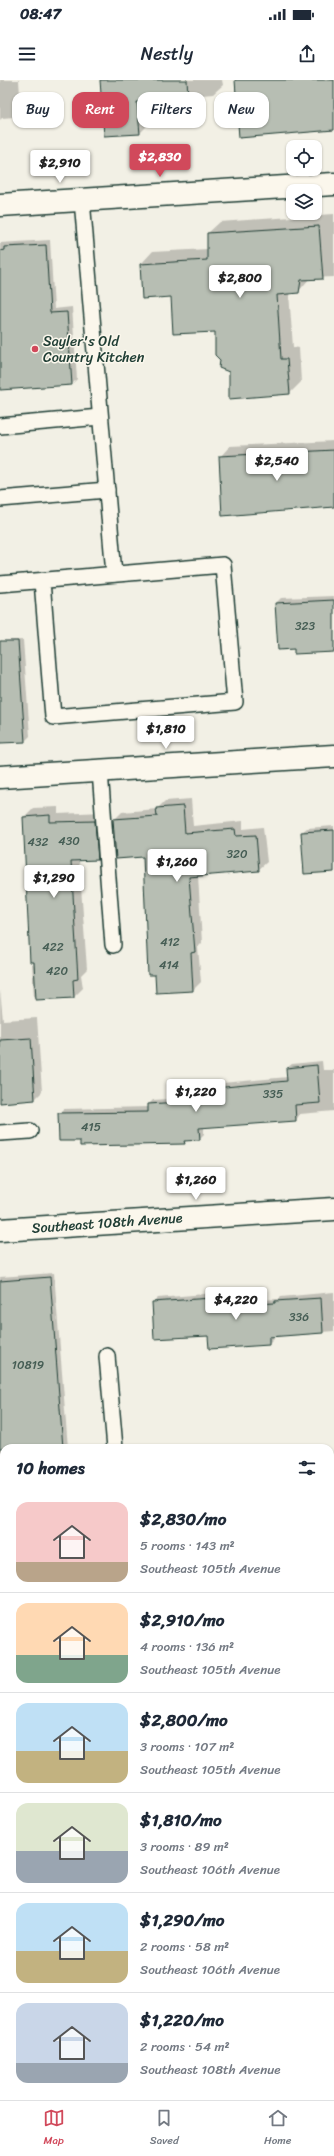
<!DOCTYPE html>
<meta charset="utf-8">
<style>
body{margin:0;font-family:Sriracha,sans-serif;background:#f2f2f3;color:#1f2937;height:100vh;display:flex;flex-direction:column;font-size:15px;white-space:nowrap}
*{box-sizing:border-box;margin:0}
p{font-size:13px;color:#747a83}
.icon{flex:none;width:22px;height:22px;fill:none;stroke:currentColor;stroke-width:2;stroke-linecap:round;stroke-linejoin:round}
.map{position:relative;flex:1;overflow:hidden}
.side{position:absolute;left:0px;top:1364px;width:334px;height:656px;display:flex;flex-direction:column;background:#fff;border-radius:12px 12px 0 0;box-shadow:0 1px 3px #0004}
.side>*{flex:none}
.hud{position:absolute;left:12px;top:12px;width:310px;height:36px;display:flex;gap:8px}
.fabs{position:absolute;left:286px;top:60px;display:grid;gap:8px}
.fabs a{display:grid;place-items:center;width:36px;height:36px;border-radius:8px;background:#fff;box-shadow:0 1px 3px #0004;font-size:20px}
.price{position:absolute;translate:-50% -34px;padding:0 9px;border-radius:4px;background:#fff;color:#222;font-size:13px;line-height:26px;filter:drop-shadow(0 1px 2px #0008)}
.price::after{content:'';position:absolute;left:50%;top:24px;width:12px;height:9px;margin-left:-6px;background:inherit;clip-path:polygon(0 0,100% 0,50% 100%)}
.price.selected{background:#d1495b;color:#fff}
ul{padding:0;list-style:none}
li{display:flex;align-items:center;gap:12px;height:100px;padding:0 16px}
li+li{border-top:1px solid #e0e1e3}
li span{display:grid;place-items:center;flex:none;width:112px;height:80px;border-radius:12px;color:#555}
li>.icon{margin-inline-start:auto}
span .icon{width:48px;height:48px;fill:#fffc;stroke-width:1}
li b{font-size:17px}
h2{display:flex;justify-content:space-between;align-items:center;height:48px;padding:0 16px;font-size:17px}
.chip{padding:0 14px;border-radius:12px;background:#fff;box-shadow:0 1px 3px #0004;font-size:14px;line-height:36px}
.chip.selected{background:#d1495b;color:#fff}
.status{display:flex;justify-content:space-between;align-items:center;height:28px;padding:0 20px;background:#fff;direction:ltr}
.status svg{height:11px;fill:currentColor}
header{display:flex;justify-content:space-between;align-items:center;height:52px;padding:0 16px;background:#fff;font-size:18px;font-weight:600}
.dock{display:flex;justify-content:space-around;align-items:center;height:56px;border-top:1px solid #e0e1e3;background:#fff;font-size:11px;color:#747a83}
.dock a{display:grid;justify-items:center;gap:2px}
.dock .selected{color:#d1495b}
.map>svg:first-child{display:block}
</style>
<div class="status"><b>08:47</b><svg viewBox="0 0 49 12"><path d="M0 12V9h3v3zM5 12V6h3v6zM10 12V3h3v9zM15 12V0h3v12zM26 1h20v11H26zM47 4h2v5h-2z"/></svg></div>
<header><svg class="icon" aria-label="menu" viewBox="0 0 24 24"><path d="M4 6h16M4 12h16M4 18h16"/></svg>Nestly<svg class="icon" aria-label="share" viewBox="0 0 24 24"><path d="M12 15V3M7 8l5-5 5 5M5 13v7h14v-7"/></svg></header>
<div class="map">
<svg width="334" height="2020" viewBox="0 0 334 2020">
<rect width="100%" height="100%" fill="#f2f0e5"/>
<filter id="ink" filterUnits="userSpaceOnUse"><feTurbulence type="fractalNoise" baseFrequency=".025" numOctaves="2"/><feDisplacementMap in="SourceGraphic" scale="8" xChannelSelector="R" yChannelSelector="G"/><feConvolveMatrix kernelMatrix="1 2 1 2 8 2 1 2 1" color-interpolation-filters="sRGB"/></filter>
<g filter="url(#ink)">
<g fill="#0003">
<path d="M0 0H19L21 30 14 37 2 38 0 40Z"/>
<path d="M101 0H222L223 5 213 14 147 20 149 44 140 53Z"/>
<path d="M334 134V197L310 198 298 212 289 213 293 267 299 268 301 302 289 314 230 291 221 279 216 250 172 216 141 184 152 172 208 169V153L220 142Z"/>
<path d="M50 160 54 229 72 227 77 299 72 304 0 309V163Z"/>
<path d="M334 361V426L220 377 230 366Z"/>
<path d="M334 516V571L295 568 276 523 281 518Z"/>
<path d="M23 560 30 656 25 661 0 662V561Z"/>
<path d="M191 719 193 746 243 741V749L263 747 267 782 258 790 198 795 202 863 198 867 201 902 193 910 156 894 144 776 114 740 122 732 157 729 165 721Z"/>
<path d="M58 727V734L103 732 106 770 97 779 79 780 87 889 81 895 83 908 74 917 34 920 24 737 33 728Z"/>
<path d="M334 746V791L302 752 307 748Z"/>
<path d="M0 910 3 940 37 938 42 1012 35 1019 0 1022Z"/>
<path d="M322 981 323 990H334V1031L300 1034 296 1040 204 1047V1054L199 1059 187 1060 184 1063 81 1060 59 1034 64 1029 149 1027V1024L153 1020 195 1017V1010L200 1005 288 997 287 988 292 984Z"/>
<path d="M54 1193 68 1368H4V1400H0V1197Z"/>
<path d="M334 1212V1251L273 1256 274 1259 269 1264 209 1254 153 1223 158 1218 216 1213 217 1222 279 1219 281 1217Z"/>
<rect x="330" y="1458" width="4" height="46"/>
<rect x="330" y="1623" width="4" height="43"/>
<path d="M0 1690H4V1782L0 1783Z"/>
<path d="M63 2016H129V2020H64Z"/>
<rect x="251" y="2016" width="65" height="4"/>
</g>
<g fill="#b7beb3" stroke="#1f3d34">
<path d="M100 0H187L188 17 137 22 140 54 104 56Z"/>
<path d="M235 0H334V50L239 58Z"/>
<path d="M319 146 323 199 301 200 299 213 277 215 281 279H287L290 314 229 319V292L219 288 220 280 215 275V252L173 254 171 217 142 219 140 184 207 180V153Z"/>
<path d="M46 165 50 233 67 232 72 305 0 310V171L4 170V167Z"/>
<path d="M334 370V427L222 436 219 376Z"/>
<path d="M334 520V572L294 574V569L278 570 275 523Z"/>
<path d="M0 561H18L25 662 0 663Z"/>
<path d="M183 726 185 753 235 749 236 756 256 755 259 791 189 797 195 872 191 873 193 911 156 913 155 895H148L143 777 116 779 113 739 157 736 156 728Z"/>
<path d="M50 735V742L95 741 98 780 71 781 78 899 73 900 74 918 36 920 34 882H30L23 737Z"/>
<path d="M334 750V792L304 794 301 752Z"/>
<path d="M31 958 35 1020 0 1023V960Z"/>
<path d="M317 985 320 1023 295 1025 296 1041 199 1048 200 1060 184 1061 185 1064 80 1066V1061H59L58 1033 148 1032V1024L194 1021V1010L287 1001 286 988Z"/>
<path d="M50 1197 63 1368H0V1201Z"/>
<path d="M212 1218 213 1226 275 1223V1221L321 1218 323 1253 269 1257V1265L209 1269 208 1256 154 1259 152 1222Z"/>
</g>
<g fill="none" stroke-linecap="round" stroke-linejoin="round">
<defs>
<g id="service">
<path d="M82 120 114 494"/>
<path d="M0 346 100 337"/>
<path d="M0 419 107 410"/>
<path d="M0 504 223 485 235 622 53 637 42 501"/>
<path d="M100 691 113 865"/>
<path d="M0 1053 30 1051"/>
<path d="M107 1276 115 1368"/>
<path d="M0 1676 1 1683"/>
</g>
<g id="minor">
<path d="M0 125 334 104"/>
<path d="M0 697 334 676"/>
<path d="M0 1150 334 1129"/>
<path d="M330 1565H334"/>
<path d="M0 1587H4"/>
</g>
</defs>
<use href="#service" stroke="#1f3d34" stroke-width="18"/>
<use href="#minor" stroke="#1f3d34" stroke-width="25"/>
<use href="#service" stroke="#fbf7ec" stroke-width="15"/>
<use href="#minor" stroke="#fbf7ec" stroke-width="22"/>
</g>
</g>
<circle fill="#d1495b" stroke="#fbf7ec" stroke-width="1.5" cx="35" cy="269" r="4"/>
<g text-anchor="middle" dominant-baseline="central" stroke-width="3" stroke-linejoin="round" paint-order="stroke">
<g font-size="12" fill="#455d54">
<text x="305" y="546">323</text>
<text x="69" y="761">430</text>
<text x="38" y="762">432</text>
<text x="237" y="774">320</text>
<text x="170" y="862">412</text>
<text x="53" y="867">422</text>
<text x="169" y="885">414</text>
<text x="57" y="891">420</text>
<text x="273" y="1014">335</text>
<text x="91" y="1047">415</text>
<text x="299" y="1237">336</text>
<text x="28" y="1285">10819</text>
</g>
<g font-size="14" fill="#1f3d34" stroke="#fbf7ec" text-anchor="start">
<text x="43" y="261">Sayler's Old<tspan x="43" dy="16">Country Kitchen</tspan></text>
</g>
<g font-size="14" fill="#1f3d34" stroke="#fbf7ec">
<text transform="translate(107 1143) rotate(-4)">Southeast 108th Avenue</text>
</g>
</g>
</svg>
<div class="fabs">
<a><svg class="icon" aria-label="locate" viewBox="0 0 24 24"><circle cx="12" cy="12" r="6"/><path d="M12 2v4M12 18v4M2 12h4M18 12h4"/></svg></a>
<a><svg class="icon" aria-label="layers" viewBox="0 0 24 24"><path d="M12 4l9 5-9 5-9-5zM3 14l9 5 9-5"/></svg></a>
</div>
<b class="price selected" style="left:160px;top:98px">$2,830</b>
<b class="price" style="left:60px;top:104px">$2,910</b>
<b class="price" style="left:240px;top:219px">$2,800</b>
<b class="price" style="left:277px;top:402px">$2,540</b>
<b class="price" style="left:166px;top:670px">$1,810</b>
<b class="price" style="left:177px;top:803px">$1,260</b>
<b class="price" style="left:54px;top:819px">$1,290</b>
<b class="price" style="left:196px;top:1033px">$1,220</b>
<b class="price" style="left:196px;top:1121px">$1,260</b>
<b class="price" style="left:236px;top:1241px">$4,220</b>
<div class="hud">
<a class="chip">Buy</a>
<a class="chip selected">Rent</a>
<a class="chip">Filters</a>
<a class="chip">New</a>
</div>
<section class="side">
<h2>10 homes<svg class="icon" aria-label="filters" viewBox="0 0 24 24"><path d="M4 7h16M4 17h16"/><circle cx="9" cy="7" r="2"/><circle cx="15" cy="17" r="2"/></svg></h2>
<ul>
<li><span style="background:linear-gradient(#f6c9c9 75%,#b9a48a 0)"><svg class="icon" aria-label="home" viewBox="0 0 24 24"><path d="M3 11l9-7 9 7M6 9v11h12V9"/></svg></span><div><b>$2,830/mo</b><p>5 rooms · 143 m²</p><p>Southeast 105th Avenue</p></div></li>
<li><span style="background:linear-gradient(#ffd9b3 65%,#7fa58c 0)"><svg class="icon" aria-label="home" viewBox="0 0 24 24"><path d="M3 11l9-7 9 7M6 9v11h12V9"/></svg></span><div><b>$2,910/mo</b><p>4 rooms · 136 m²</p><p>Southeast 105th Avenue</p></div></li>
<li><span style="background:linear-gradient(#bfe0f5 60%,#c2b280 0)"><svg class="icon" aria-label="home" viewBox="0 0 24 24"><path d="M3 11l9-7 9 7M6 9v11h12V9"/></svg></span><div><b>$2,800/mo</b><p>3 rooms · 107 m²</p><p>Southeast 105th Avenue</p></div></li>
<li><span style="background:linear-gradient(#dfe7d0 60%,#9aa5b1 0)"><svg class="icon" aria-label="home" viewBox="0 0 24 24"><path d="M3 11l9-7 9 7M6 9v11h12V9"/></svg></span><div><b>$1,810/mo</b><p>3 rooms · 89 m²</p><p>Southeast 106th Avenue</p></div></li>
<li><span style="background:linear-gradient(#bfe0f5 60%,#c2b280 0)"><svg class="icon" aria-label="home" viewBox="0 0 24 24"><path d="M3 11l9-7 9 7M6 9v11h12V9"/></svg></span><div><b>$1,290/mo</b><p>2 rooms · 58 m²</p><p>Southeast 106th Avenue</p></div></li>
<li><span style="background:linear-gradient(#c9d6e8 75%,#9aa5b1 0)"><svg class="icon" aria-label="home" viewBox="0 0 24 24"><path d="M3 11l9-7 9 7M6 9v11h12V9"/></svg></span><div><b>$1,220/mo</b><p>2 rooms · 54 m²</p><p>Southeast 108th Avenue</p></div></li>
</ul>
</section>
</div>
<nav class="dock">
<a class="selected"><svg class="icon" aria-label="map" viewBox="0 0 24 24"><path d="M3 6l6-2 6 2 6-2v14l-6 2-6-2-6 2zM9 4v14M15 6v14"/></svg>Map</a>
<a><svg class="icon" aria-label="saved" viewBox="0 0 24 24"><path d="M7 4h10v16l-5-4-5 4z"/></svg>Saved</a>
<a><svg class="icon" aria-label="home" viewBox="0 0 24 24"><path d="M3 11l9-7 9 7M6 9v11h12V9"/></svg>Home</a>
</nav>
